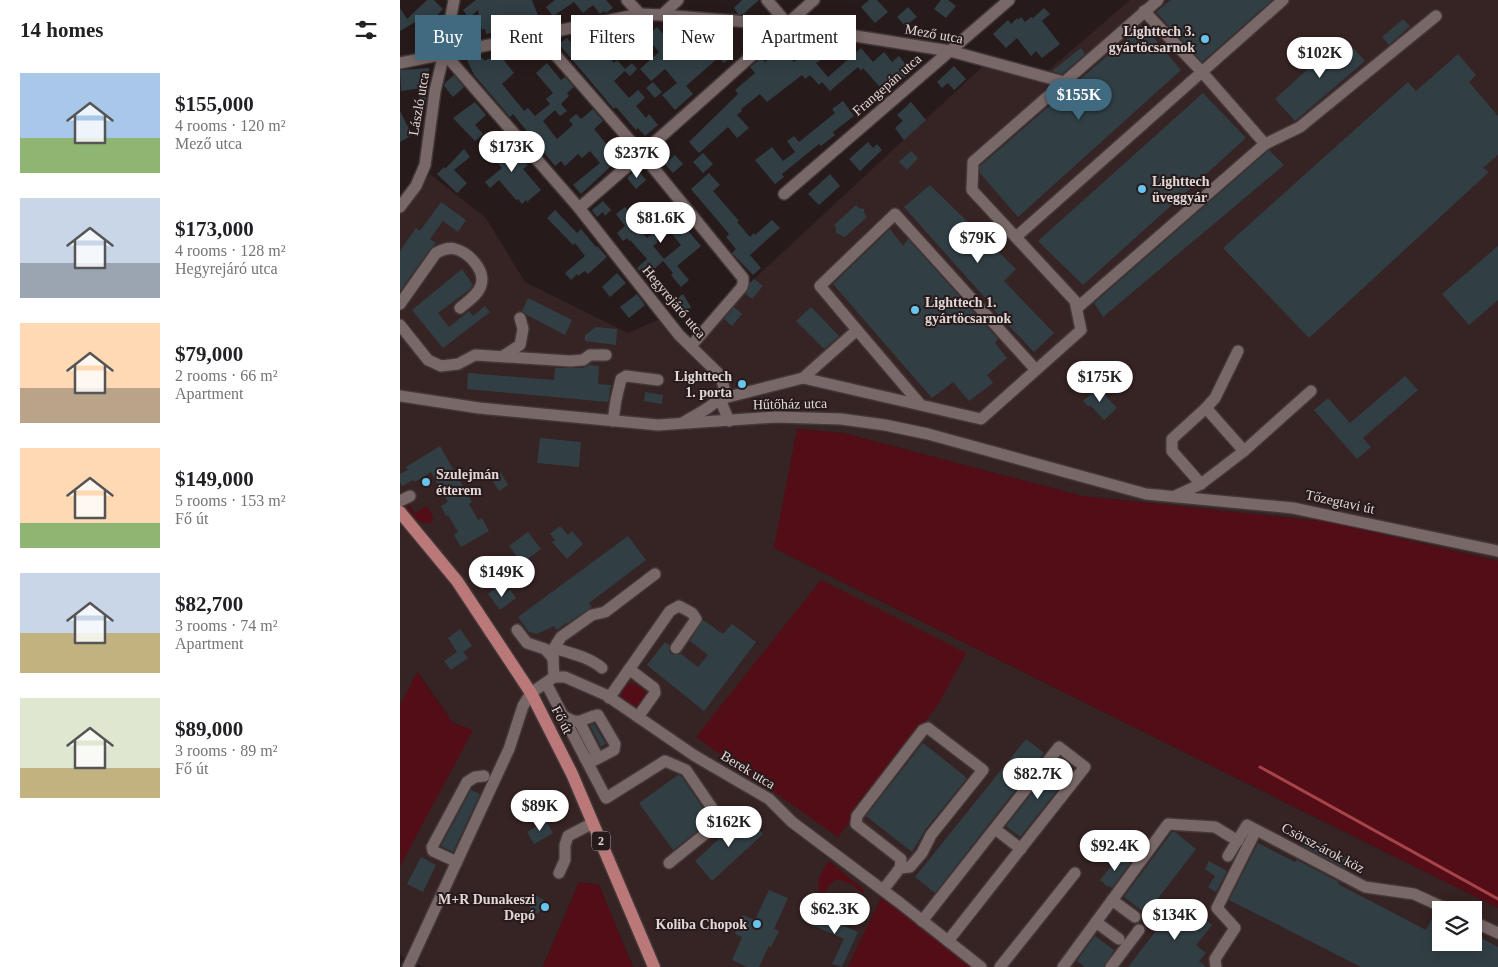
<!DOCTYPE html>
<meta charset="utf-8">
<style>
body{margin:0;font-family:Georgia,serif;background:#f2f2f2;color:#202124;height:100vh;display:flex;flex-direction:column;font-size:19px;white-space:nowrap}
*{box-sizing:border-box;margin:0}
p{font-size:16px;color:#757577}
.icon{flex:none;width:28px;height:28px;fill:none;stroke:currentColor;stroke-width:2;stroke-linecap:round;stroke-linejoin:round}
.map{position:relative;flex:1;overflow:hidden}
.sheet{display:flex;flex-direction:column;background:#fff;width:400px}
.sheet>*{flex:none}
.top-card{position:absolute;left:15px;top:15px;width:475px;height:45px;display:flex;gap:10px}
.controls{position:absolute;left:1032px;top:901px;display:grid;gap:10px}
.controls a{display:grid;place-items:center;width:50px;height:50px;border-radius:0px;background:#fff;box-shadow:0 2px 12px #0003;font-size:25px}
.price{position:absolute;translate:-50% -42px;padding:0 11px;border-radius:18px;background:#fff;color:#222;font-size:16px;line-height:32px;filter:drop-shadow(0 1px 2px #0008)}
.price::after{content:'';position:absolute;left:50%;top:30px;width:15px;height:11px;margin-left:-8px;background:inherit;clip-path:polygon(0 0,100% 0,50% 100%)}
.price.on{background:#406a7f;color:#fff}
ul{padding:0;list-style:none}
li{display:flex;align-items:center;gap:15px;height:125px;padding:0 20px}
li span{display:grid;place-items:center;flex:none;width:140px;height:100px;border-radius:0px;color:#555}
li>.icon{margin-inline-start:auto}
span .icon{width:60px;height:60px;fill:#fffc;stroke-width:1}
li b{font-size:21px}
h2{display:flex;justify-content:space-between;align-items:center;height:60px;padding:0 20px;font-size:21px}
.chip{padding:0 18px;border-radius:0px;background:#fff;box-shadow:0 2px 12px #0003;font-size:18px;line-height:45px}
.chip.on{background:#406a7f;color:#fff}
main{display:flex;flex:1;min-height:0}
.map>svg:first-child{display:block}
</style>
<main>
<section class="sheet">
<h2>14 homes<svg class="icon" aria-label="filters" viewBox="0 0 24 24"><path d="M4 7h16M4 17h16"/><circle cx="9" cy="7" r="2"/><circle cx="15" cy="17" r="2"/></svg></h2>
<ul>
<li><span style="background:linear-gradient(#a9c7e8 65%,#8fb573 0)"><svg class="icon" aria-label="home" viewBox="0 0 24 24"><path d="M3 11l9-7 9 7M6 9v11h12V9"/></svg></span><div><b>$155,000</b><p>4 rooms · 120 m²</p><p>Mező utca</p></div></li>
<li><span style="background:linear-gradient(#c9d6e8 65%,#9aa5b1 0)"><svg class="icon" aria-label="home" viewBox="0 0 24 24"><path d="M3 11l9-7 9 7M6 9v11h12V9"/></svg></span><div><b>$173,000</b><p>4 rooms · 128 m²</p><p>Hegyrejáró utca</p></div></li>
<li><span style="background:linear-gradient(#ffd9b3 65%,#b9a48a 0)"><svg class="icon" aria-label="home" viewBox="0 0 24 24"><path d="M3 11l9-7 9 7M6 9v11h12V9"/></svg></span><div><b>$79,000</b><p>2 rooms · 66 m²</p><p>Apartment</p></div></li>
<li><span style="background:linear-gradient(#ffd9b3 75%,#8fb573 0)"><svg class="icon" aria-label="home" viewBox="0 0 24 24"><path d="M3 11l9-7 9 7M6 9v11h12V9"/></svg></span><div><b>$149,000</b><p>5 rooms · 153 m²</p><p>Fő út</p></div></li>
<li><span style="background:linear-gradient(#c9d6e8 60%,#c2b280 0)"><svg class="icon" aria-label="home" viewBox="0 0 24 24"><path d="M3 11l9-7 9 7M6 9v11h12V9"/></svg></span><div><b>$82,700</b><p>3 rooms · 74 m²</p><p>Apartment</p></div></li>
<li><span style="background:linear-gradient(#dfe7d0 70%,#c2b280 0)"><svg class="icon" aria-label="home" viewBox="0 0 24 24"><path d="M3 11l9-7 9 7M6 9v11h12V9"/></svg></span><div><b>$89,000</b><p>3 rooms · 89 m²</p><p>Fő út</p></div></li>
</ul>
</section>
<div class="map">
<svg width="1098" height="967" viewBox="0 0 1098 967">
<rect width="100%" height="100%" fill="#271a1a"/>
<path fill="#362323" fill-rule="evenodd" d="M730 0H1098V561L930 522 682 496 443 433 398 429 374 548 1098 908V967H571L483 894 448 967H233L199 885 179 882 143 967H23L0 955V866L72 730 53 723 18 672 0 705V215L30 174 86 218 125 282 228 333 260 319 273 334 297 340 354 279 582 67 636 81ZM1041 910H1074V942H1041Z"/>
<g fill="#530d16">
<path d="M397 429 443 433 682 496 930 522 1098 561V908L374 548Z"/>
<path d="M8 503 15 513 27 506 33 517 32 522C19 528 12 514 6 504Z"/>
<path d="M421 580 566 653 539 703 438 837 296 737Z"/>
<path d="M17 672 53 723 73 730 0 866V705Z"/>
<path d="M228 683C235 682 246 690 249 696L239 709 221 700V692Z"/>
<path d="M429 861 464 890V892L462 893 453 885 437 879 429 885 425 893 420 892C415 879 422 872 429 861Z"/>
<path d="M179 882 199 885 233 967H143Z"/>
<path d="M483 894 571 967H448Z"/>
</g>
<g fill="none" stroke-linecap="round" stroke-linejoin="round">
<path stroke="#a64449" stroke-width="3" d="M860 767 1098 899"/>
</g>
<g fill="#313f45" fill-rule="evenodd">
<path d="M27 0H34L43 9 24 29 17 21 0 31V8L7 19Z"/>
<path d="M76 0H132L142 26 115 32 114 28 86 34 85 29 82 30 78 10 69 18 63 10Z"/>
<path d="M155 0H206L213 8 206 13 204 11 200 14 193 5 183 13 174 2 153 16 146 7Z"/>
<path d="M342 0H359L343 14H338L334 8Z"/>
<path d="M469 0H477L488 12 475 23 461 7Z"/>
<path d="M541 0H548L556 6 546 18 534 9Z"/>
<path d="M771 0H872L802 62 756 12Z"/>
<path d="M508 7 517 17 505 26 497 17Z"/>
<path d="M644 8 650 14 642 21 660 44 642 58 636 51 631 56 617 38 606 48 593 34 608 20 611 24 617 18 618 20 621 17 625 22 631 17 633 18Z"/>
<path d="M1003 19 1010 26 989 45 982 37Z"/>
<path d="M743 25 781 70 618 217 580 173V166Z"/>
<path d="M257 27 271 43 289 27 309 50 324 37 334 48 329 53 332 56 324 63 319 57 286 86 293 94 275 110 262 95 277 83 265 69 251 81 240 69 259 52 246 37Z"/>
<path d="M943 37 965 61 895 121 875 99Z"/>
<path d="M167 38 181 54 191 45 194 47 198 44 214 63 217 60 225 69 232 63 237 69 230 76 225 71 214 81 229 98 238 90 245 98 236 106 246 118 249 114 258 125 245 136 238 128 236 130 216 107 214 109 159 44Z"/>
<path d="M383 48 394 62 408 51 411 55 414 53 420 61 416 63 428 77 461 48 473 62 484 52 492 62 499 56 511 71 498 83 492 76 480 87 463 68 461 71 458 67 430 91 422 82 419 85 410 75 405 79 402 75 367 102 360 94 341 109 342 111 337 115 349 128 337 138 328 127 299 153 289 142 338 94 335 90 355 73 350 67 361 58 365 62Z"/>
<path d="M681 48 685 54 662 74 652 71Z"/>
<path d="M99 54 114 73 102 84 124 111 128 108 135 116 150 104 146 99 153 93 136 73 147 63 161 80 165 77 174 87 167 93 169 96 161 104 167 111 160 116 155 110 143 121 157 139 173 125 169 120 176 114 181 119 193 109 203 121 194 129 208 146 214 141 225 153 181 194 173 185 200 163 190 151 182 158 178 154 165 166 161 161 155 166 113 114 110 117 74 75 67 60 79 57 80 59 83 58 84 61Z"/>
<path d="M1058 54 1076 75 1069 82 1098 116V155L1083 168 1089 172 909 338 823 248 1008 82 1016 91Z"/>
<path d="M554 66 566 79 554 90 548 83 542 88 537 82Z"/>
<path d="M29 68 30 78 23 83 26 99 25 107 17 105 21 88 1 91 0 70Z"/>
<path d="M54 75 64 87 53 97 44 86 45 83Z"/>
<path d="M253 82 262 92 255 98 246 88Z"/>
<path d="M803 93 846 138 683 285 638 241Z"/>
<path d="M443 101 454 116 433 132 435 135 421 146 419 144 382 174 384 177 375 184 355 160 372 147 383 161 395 152 387 141 394 136 399 142 435 113 432 109Z"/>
<path d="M75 102 86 115 75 125 83 134 75 141 53 118Z"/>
<path d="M511 102 526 120 504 140 495 128 503 121 497 115Z"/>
<path d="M0 111 12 135 0 142Z"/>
<path d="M101 136 128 165 123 169 141 190 127 202 126 200 122 204 118 199 116 200 99 180 90 188 85 182 102 168 91 155 97 150 92 143Z"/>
<path d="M468 142 473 148 477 144 482 150 460 171 449 159Z"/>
<path d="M64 149 70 157 54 170 67 183 57 193 37 174 44 167 45 169Z"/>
<path d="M869 150 884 165 703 317 694 303Z"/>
<path d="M511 151 518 158 507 170 499 162Z"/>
<path d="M303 153 313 164 303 173 293 162Z"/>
<path d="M275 155 283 164 273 173 265 164Z"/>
<path d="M237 169 246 180 236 189 227 178Z"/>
<path d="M309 173 320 185 313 191 339 221 337 222 350 237 354 233 355 235 372 220 380 228 350 255 361 268 353 275 332 253 336 249 326 237 329 234 291 189Z"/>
<path d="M430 174 440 186 419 205 408 194Z"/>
<path d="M530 185 616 269 604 281 654 333 634 352 594 310 595 309 504 207Z"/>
<path d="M203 201 211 210 205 216 203 212 197 217 192 210Z"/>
<path d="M41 202 66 220 58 232 43 221 30 239 36 243 30 249 0 291V251L16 228 20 231Z"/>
<path d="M456 205 459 208 464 209V213L467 217 445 237 436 233V227L434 225Z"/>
<path d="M225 207 233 217 231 219 247 238 261 226 259 223 272 212 301 246 277 266 289 280 281 287 271 275 273 273 263 261 251 272 249 269 243 275 237 268 247 259 230 240 229 241 227 238 223 241 217 233 225 226 216 214ZM269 230 281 245 264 259 253 246 258 242 256 241Z"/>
<path d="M155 210 177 233 181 229 196 247 197 246 207 257 188 274 185 271 178 276 177 274 171 280 165 273 185 256 175 243 173 245 147 218Z"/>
<path d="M490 229 503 246 508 239 598 339 595 343 607 358 587 375 593 383 569 401 553 382 532 398 433 284Z"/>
<path d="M1098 246V300L1069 325 1042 294Z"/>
<path d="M62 269 73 285 69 290 38 313 49 327 69 311 73 316 85 306 90 312 43 348 12 310Z"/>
<path d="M217 273 226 283 210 297 202 287Z"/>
<path d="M354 279 363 286 352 299 346 294 350 283Z"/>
<path d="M237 294 245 305 229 318 220 307Z"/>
<path d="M283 294 291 307 280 316 270 304Z"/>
<path d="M128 298 172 320 165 335 127 315 122 311Z"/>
<path d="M334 307 342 314 332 326 324 319Z"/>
<path d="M411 307 439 336 424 349 396 321Z"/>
<path d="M196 327 217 329 216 345 185 341V335Z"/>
<path d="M189 365 199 366 198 384 211 385 208 402 67 389 68 373 154 380 155 368H183Z"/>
<path d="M1005 376 1018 390 963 438 971 447 957 459 914 410 928 398 950 423Z"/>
<path d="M700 386 704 391 703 393 717 408 704 420 690 405 689 407 683 401Z"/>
<path d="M245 392 263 395 262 404 244 401Z"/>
<path d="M140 438 181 442 179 467 137 463Z"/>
<path d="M40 446 72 502 69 504 78 520 82 518 89 531 61 547 54 535 58 532 48 515 46 516 41 506 48 502 31 472 15 482 13 480 2 486 0 482V474L8 470 6 467Z"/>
<path d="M100 471 108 485 99 491 90 477Z"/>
<path d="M160 526 168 535 172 531 183 544 167 559 152 542 155 540 150 534Z"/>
<path d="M128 532 141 549 122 563 109 546Z"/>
<path d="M228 536 246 560 189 603 192 607 166 624V623L157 630 154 626 137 634 129 632 118 617Z"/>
<path d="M98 586 104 594 110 590 116 598 100 610 88 594Z"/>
<path d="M303 620 323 634 332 624 356 642 304 711 247 665 265 642 269 645V651L271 654 276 655 281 654 298 667 308 655 290 641Z"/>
<path d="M60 629 72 646 63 652 68 658 51 670 44 661 57 652 48 638Z"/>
<path d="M194 724 206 744 201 747 190 725Z"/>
<path d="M626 739 644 753 535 893 515 877Z"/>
<path d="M523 743 567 778 525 830 512 852 466 816Z"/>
<path d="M657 762 671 773 620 837 606 826Z"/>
<path d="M278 775 281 776 311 820 273 850 239 803Z"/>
<path d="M71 790 80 794 53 852 41 846Z"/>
<path d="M345 815 363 834 312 881 295 861Z"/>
<path d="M146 821 153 833 134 844 127 832Z"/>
<path d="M772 832H775L796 849 746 914 724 897Z"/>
<path d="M908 837 951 859 946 869 903 846Z"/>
<path d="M858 843 895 862 897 860 939 882 938 884 1026 930 1035 913 1041 917V942H1074V934L1098 947V967H961L829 900Z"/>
<path d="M720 855 730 863 712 888 709 886 708 887 700 880Z"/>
<path d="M21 857 36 865 23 892 7 884Z"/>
<path d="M809 861 827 871 816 892 808 887 815 876 805 869Z"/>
<path d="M369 890 388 898 374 929 379 931 371 947 369 946 359 967H347L332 960 342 937 335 934 343 915 355 920Z"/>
<path d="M135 895 144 900 143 902 150 905 147 913 140 910 138 914 129 910Z"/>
<path d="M780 900 812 925 796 945 806 953 799 961 806 967H728Z"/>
<path d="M410 911 458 932 442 967 432 964 444 939 405 922Z"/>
<path d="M695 936 714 950 704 967H685L677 961Z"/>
</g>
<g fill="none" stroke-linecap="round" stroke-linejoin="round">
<defs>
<g id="minor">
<path d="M227 0 240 14"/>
<path d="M367 0 385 21 386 25"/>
<path d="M262 15 278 0"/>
<path d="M139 36 242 154 343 278V283L342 287 291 346"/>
<path d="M44 53 179 208 279 335 321 376 325 392C315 406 299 413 284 422"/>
<path d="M0 63 240 14 262 15 386 25 550 51 664 82"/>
<path d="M865 144 900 127 1036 16"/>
<path d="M384 194 609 0"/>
<path d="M0 207 16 186 25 165 35 91 44 53 54 0"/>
<path d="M179 208C259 140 336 69 414 0"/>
<path d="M616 237 883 0"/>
<path d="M0 304 36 253C42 250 48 247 55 249 68 252 86 270 81 285 79 294 67 302 60 308"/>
<path d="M677 308 865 144 802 72 744 11"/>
<path d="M0 325 28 360 41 366 58 364 75 355 170 361 183 360 190 355H206"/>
<path d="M457 330 420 286 495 214 636 370"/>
<path d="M103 356 120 345 123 329 120 318"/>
<path d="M403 378 457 330 520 404"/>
<path d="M0 396 79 408 258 425 376 417 441 419 485 425 528 434 746 494 893 508 1098 551"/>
<path d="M806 408 815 398 838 351"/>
<path d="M213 421 216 400 221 379 226 376 258 380"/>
<path d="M329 421 320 399 403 378 581 419 681 330 675 301 572 190 573 162 758 0"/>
<path d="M801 484 772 451V439L806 408 844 451"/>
<path d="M775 496 801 484 844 451 911 391"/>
<path d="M0 501 10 496"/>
<path d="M117 630 127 643 145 649 153 658"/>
<path d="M154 648C170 653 189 657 202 668"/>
<path d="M229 669 254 688 255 693 238 717"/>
<path d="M154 677 153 658 154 648 161 637 192 615 205 612 255 574"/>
<path d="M146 683 206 798 265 761 286 770 321 821 269 863"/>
<path d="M209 698 270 611 279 606 292 613 296 619 276 648"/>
<path d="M164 716C181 727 181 718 198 715L215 744 214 750 193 761 185 758"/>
<path d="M180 723 198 758"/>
<path d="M595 829 621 849"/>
<path d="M828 856 847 825 965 887 1014 894 1049 910"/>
<path d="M57 862 33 851 32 847 67 782 75 777 84 776"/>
<path d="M159 873 165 860V845L168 836 193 823"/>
<path d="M483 890 500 868 501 859 456 824 457 816 523 730 528 728 583 770 531 835 522 853 510 867 500 868"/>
<path d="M712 900 735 917"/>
<path d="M522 921 659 747 685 767 548 941"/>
<path d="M696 922 719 939"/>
<path d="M1074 922 1098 933"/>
<path d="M8 967 109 749 123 706 131 693 154 677H165L206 695 295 756 369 799 392 822 500 903 581 967"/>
<path d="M600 967 675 873"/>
<path d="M663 967 768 824 815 827 838 841"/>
<path d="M711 967 739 930"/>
<path d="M816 967 815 959 835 928 817 908 856 830"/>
</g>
<path id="major" d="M0 512 57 581 131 693 172 774 254 967"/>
</defs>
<use href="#minor" stroke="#423737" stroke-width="14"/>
<use href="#major" stroke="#423737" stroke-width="15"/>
<use href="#minor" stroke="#786867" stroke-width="11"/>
<use href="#major" stroke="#ba7879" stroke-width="12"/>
</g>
<g fill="#67c4ef" stroke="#271a1a" stroke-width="2">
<circle cx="805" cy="39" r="5"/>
<circle cx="742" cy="189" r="5"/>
<circle cx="515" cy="310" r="5"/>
<circle cx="342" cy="384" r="5"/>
<circle cx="26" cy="482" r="5"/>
<circle cx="145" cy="907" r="5"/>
<circle cx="357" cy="924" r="5"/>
</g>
<g text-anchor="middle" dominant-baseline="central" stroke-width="4" stroke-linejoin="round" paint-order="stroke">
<rect fill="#271a1a" stroke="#a89e9e" stroke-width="1" x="192" y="831.5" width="18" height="19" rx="4"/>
<g font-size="12" font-weight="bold" fill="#e0d7d6">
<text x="201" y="841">2</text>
</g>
<g font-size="14" font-weight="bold" fill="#e0d7d6" stroke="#271a1a" text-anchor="end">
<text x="795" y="31">Lighttech 3.<tspan x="795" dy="16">gyártöcsarnok</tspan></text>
<text x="752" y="181" text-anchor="start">Lighttech<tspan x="752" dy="16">üveggyár</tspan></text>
<text x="525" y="302" text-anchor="start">Lighttech 1.<tspan x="525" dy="16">gyártöcsarnok</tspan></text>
<text x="332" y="376">Lighttech<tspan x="332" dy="16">1. porta</tspan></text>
<text x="36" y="474" text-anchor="start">Szulejmán<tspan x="36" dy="16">étterem</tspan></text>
<text x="135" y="899">M+R Dunakeszi<tspan x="135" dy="16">Depó</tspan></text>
<text x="347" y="924">Koliba Chopok</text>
</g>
<g font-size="14" fill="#e0d7d6" stroke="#271a1a">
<text transform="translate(534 34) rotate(10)">Mező utca</text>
<text transform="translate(487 85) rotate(-41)">Frangepán utca</text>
<text transform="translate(19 104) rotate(-80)">László utca</text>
<text transform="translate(274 302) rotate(50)">Hegyrejáró utca</text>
<text transform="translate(390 404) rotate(-1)">Hűtőház utca</text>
<text transform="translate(940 502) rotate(12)">Tőzegtavi út</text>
<text transform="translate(162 720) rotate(63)">Fő út</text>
<text transform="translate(348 770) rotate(31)">Berek utca</text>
<text transform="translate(923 848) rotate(28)">Csörsz-árok köz</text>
</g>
</g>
</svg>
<div class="controls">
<a><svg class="icon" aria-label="layers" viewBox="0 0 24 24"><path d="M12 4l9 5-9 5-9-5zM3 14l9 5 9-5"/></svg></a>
</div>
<b class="price" style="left:920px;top:79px">$102K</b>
<b class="price on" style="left:679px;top:121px">$155K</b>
<b class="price" style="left:112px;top:173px">$173K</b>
<b class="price" style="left:237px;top:179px">$237K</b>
<b class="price" style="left:261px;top:244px">$81.6K</b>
<b class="price" style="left:578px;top:264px">$79K</b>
<b class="price" style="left:700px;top:403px">$175K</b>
<b class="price" style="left:102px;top:598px">$149K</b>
<b class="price" style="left:638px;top:800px">$82.7K</b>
<b class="price" style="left:140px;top:832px">$89K</b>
<b class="price" style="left:329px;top:848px">$162K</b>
<b class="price" style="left:715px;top:872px">$92.4K</b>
<b class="price" style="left:435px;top:935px">$62.3K</b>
<b class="price" style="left:775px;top:941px">$134K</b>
<div class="top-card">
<a class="chip on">Buy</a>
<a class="chip">Rent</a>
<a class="chip">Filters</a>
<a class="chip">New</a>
<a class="chip">Apartment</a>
</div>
</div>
</main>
